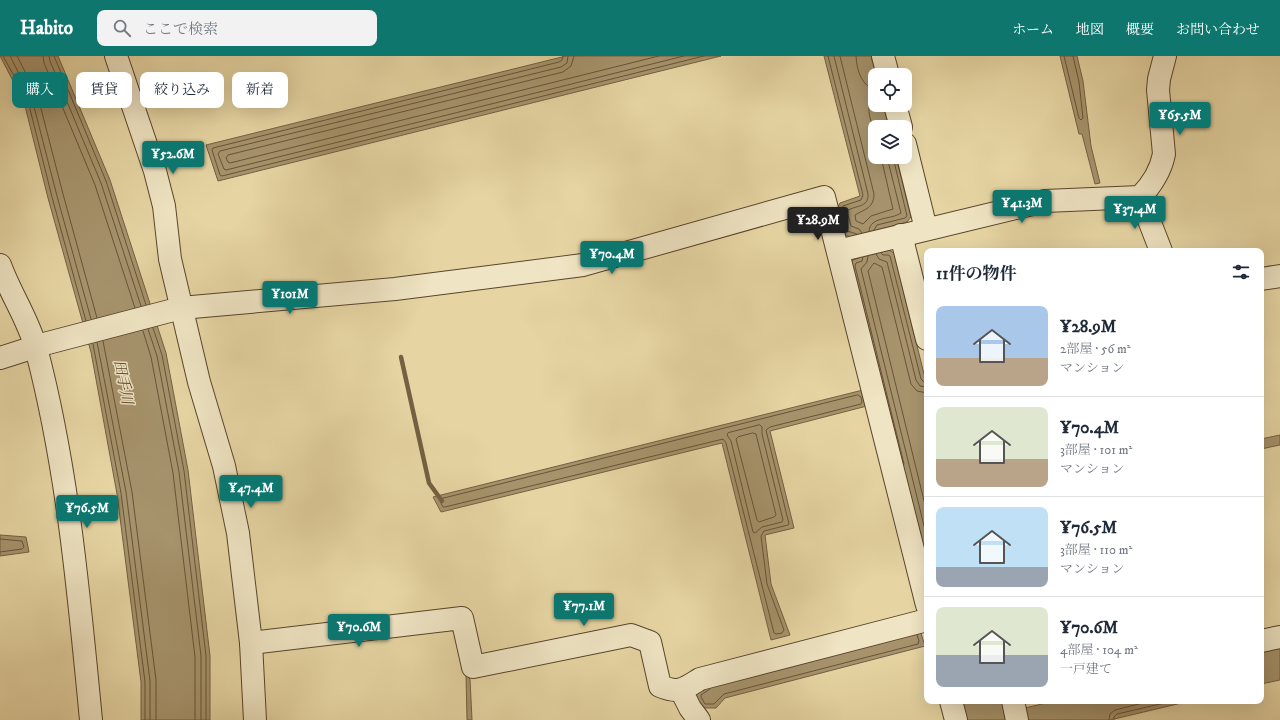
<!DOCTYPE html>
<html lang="ja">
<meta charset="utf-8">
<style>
body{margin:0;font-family:"IM FELL DW Pica","Noto Serif JP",serif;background:#f2f2f3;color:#1f2937;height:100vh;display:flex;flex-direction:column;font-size:15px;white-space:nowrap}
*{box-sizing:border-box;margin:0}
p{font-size:13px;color:#747a83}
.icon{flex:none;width:22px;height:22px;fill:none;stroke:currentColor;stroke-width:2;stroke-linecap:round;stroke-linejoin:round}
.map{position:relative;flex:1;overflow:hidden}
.drawer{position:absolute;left:924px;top:192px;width:340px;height:456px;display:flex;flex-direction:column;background:#fff;border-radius:8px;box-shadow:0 4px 16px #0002}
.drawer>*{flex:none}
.guide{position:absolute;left:12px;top:16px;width:380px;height:36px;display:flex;gap:8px}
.buttons{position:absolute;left:868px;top:12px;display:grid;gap:8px}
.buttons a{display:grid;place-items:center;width:44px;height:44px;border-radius:8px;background:#fff;box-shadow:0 4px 16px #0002;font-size:20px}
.price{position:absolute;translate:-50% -34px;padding:0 9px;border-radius:4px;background:#0f766e;color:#fff;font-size:13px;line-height:26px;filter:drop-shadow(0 1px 2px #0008)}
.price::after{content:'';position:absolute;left:50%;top:24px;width:12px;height:9px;margin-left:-6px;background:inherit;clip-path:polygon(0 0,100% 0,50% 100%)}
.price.on{background:#222;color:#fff}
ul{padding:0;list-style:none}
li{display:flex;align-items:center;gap:12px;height:100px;padding:0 12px}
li+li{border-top:1px solid #e0e1e3}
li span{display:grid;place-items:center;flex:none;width:112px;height:80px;border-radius:8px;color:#555}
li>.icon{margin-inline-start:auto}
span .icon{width:48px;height:48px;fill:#fffc;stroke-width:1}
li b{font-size:17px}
h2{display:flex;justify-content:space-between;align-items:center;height:48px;padding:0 12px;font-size:17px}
.chip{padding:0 14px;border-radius:8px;background:#fff;box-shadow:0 4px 16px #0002;font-size:14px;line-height:36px}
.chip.on{background:#0f766e;color:#fff}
header{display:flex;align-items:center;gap:24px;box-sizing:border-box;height:56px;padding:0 20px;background:#0f766e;color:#fff}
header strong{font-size:19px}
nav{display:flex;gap:22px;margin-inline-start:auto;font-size:14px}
.search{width:280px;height:36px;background:#f2f2f3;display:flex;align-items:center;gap:10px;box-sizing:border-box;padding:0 14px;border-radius:8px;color:#747a83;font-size:15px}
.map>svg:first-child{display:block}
</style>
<header>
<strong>Habito</strong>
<div class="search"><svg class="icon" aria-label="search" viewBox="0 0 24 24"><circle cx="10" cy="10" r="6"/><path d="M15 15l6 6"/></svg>ここで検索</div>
<nav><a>ホーム</a><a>地図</a><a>概要</a><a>お問い合わせ</a></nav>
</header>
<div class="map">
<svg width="1280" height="664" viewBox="0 0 1280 664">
<rect width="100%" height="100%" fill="#e6d5a3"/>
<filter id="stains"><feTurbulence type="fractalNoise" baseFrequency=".005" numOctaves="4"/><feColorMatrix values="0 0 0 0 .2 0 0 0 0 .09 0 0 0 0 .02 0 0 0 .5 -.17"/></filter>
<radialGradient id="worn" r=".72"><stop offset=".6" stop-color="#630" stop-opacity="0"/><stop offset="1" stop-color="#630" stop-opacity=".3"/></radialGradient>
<g fill="#a6936c" stroke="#746042">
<path d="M0 0H58L110 124 166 297 188 414 210 600V664H141V626L117 438 91 296 48 142 24 46Z"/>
<path d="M566 0H721L218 125 206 89Z"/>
<path d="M824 0H871L876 19 875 49H883L889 71H875V101H896L911 161 907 166 878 174 884 195 889 194 894 197 927 330V520L851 208 853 204 859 202 854 180 849 181 844 178 837 153 840 147 860 140Z"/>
<path d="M1060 0H1077L1083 25 1091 90 1100 127 1095 128 1082 78H1079Z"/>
<path d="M863 334 867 350 770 375 794 472 765 479 771 528 790 579 771 584 722 387 441 456 433 441Z"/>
<path d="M1280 379V389L1261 393V383Z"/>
<path d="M0 479 26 481 29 496 0 500Z"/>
<path d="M920 574 925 590 725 642 716 652H703L694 639 709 628Z"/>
<path d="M1280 591V624L1261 628V596Z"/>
<path d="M466 619 470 623 472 664H467Z"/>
<path d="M959 645H1004L1007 664H964Z"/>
<path d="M1055 645H1190L1110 664H1028L1025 652Z"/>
</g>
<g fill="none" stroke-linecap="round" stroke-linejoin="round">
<g stroke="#685437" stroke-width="1">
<path d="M3 0 28 45 52 141 86 265"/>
<path d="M10 0 32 43 57 140 91 263"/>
<path d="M17 0 38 41 63 138 97 262"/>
<path d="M43 0 44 7 95 129 135 252"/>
<path d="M49 0 50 5 101 127 141 250"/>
<path d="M54 0 106 125 146 249"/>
<path d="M563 0 562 4 559 6 213 92 212 94 220 119 222 120 704 0"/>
<path d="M568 0 567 7 561 11 220 95 218 98 224 113 226 114 684 0"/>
<path d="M574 0 571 10 563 16 228 99 226 102 228 106 230 107 659 0"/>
<path d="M828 0 863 139 861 144 843 150 842 153 847 175 857 178"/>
<path d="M834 0 868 138C869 152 855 149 847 155L851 170 859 173 862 177"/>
<path d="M840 0 874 138C874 152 865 153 855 159L856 165 863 168 871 160 893 153 881 101"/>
<path d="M856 0C857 15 861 29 875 34"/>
<path d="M1064 0 1079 62 1081 64 1083 62 1079 26 1073 0"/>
<path d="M875 37C864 47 870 64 875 77"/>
<path d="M874 174 877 169 905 162 907 160 893 101"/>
<path d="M869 175C870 160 891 164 901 157L887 101"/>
<path d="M881 197 883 199H888L890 200 921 323 924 326H927"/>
<path d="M876 198 879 203 887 206 916 324 920 330 927 331"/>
<path d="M868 200 867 206 861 213 927 482"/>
<path d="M863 201 862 205 856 207 855 210 904 408"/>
<path d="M153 272 162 299 184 415 206 600V664"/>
<path d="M148 273 157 300 179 416 201 600V664"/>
<path d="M143 275 151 301 173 417 195 601V664"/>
<path d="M103 285 132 436 156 624V664"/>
<path d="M97 286 126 436 150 625V664"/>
<path d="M93 288 121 437 145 626V664"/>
<path d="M927 337 917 335 911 328 882 211 874 207 868 215 927 457"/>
<path d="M858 339 861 341 862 346 861 348 770 371 766 374 789 468 788 469 764 475 761 480 767 528 784 574 782 577 776 578 774 577 726 387 723 383 445 451H443L440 445 441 443Z"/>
<path d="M760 369 762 371V378L783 464 782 466 762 471 755 477 753 476 731 385 727 379 728 377Z"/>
<path d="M753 377 756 378 776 459 774 461 759 466 757 464 736 383 738 381Z"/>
<path d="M0 483 22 485 24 491 22 493 0 496"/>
<path d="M710 633 701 639V641L705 648H714L724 638 918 588 919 585 917 579"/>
<path d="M1109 664 1110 658 1115 654 1151 645"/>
<path d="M1114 664V661L1117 658 1173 645"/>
</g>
<path stroke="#746042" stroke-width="4.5" d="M401 301 429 427 442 445"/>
<defs>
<g id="minor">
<path d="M116 0 155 115 164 150 170 203 199 326 224 410 238 477 251 587 255 664"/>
<path d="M883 0 888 19"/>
<path d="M895 49 901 71"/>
<path d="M905 88 926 173"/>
<path d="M1140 141 1161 195"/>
<path d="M901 179 927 283"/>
<path d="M838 195 1045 145 1140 141C1151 130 1161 114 1164 98L1158 34 1159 23 1165 0"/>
<path d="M0 209C10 237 28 263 36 292 68 413 79 540 91 664"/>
<path d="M1261 223 1280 220"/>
<path d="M0 302 44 288 181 252 395 233 583 209 824 141 927 549"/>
<path d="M1261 585 1280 581"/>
<path d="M251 587 462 562 473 611 631 579 650 586 660 630C679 638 684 633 700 623L927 564"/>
<path d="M681 634 690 652 699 664"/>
<path d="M951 645 956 664"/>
<path d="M1013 645 1017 664"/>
</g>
</defs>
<use href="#minor" stroke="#58442a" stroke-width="24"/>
<use href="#minor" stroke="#efe4c3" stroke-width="22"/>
</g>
<g text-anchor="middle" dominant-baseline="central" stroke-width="3" stroke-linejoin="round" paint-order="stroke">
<g font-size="15" font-style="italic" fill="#5b472c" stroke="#efe4c3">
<text transform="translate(123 326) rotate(79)">田手川</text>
</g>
</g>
<rect width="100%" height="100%" filter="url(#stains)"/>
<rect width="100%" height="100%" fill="url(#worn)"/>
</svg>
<div class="buttons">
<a><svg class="icon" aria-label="locate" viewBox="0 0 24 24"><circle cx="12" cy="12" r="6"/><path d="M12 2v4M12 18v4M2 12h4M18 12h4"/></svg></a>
<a><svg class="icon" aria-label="layers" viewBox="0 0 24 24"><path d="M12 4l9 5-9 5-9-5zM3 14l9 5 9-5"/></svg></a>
</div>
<b class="price" style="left:1180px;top:80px">¥65.5M</b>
<b class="price" style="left:173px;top:119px">¥52.6M</b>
<b class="price" style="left:1022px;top:168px">¥41.3M</b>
<b class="price" style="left:1135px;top:174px">¥37.4M</b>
<b class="price on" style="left:818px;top:185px">¥28.9M</b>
<b class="price" style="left:612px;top:219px">¥70.4M</b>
<b class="price" style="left:290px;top:259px">¥101M</b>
<b class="price" style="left:251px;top:453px">¥47.4M</b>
<b class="price" style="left:87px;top:473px">¥76.5M</b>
<b class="price" style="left:584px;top:571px">¥77.1M</b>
<b class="price" style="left:359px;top:592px">¥70.6M</b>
<div class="guide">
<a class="chip on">購入</a>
<a class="chip">賃貸</a>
<a class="chip">絞り込み</a>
<a class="chip">新着</a>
</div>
<section class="drawer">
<h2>11件の物件<svg class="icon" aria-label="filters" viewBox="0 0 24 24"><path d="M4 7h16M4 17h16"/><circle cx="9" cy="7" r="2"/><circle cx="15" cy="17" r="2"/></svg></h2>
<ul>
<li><span style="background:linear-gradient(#a9c7e8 65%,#b9a48a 0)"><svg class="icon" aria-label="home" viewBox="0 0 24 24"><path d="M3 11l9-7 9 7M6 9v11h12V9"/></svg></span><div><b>¥28.9M</b><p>2部屋 · 56 m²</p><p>マンション</p></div></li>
<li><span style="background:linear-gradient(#dfe7d0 65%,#b9a48a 0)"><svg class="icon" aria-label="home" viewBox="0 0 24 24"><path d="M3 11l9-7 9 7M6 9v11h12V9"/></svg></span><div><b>¥70.4M</b><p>3部屋 · 101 m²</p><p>マンション</p></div></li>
<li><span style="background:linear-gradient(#bfe0f5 75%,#9aa5b1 0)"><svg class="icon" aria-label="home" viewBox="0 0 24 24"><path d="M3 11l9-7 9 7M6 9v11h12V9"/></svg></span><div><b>¥76.5M</b><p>3部屋 · 110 m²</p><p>マンション</p></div></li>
<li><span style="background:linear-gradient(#dfe7d0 60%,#9aa5b1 0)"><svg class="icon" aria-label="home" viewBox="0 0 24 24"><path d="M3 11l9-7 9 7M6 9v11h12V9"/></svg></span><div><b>¥70.6M</b><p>4部屋 · 104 m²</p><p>一戸建て</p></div></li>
</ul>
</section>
</div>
